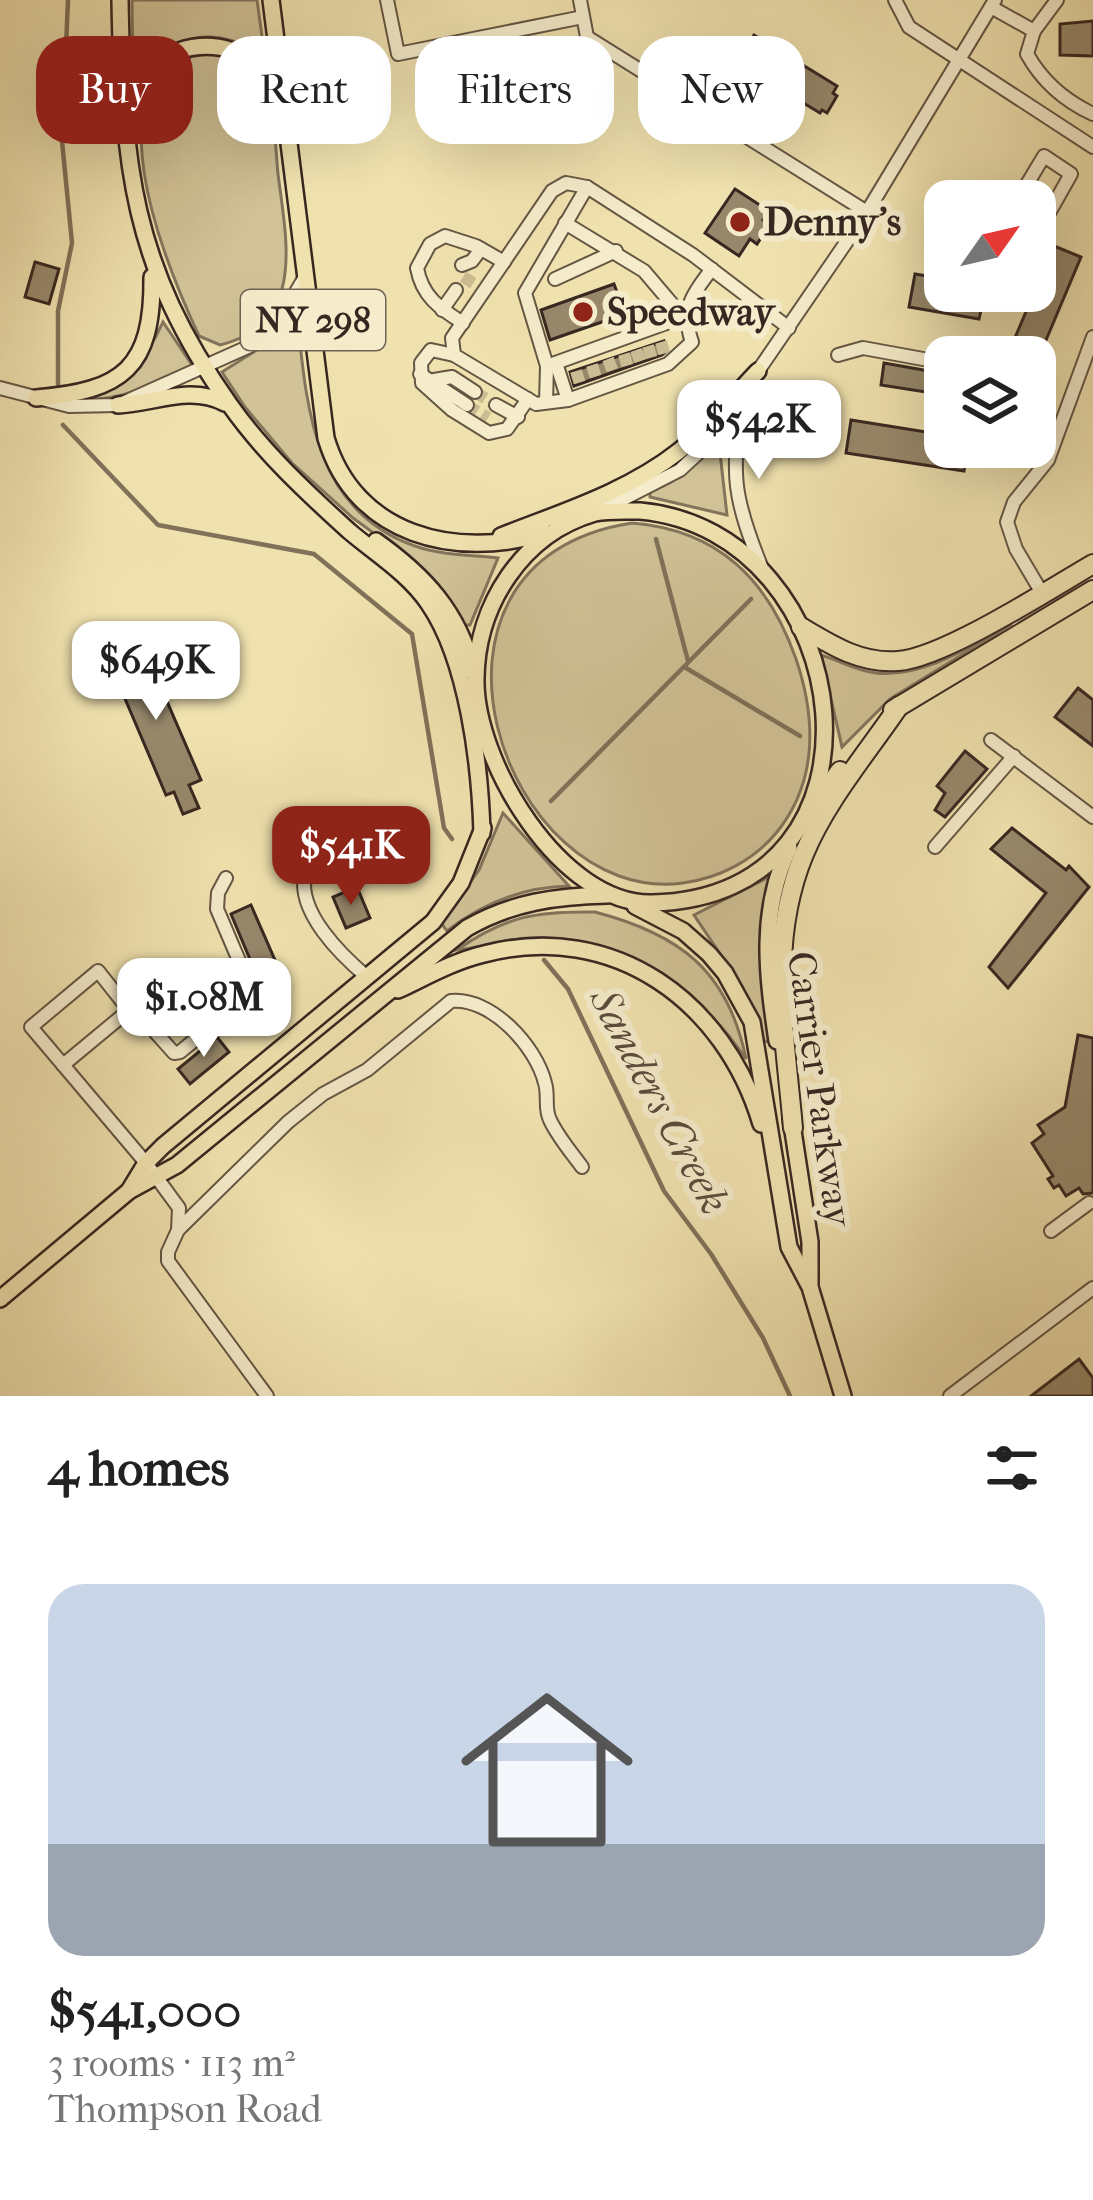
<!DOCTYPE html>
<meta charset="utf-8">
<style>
body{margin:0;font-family:"IM FELL French Canon",serif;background:#f6f6f6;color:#222;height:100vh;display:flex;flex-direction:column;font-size:45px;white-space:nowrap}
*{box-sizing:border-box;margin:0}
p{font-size:39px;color:#767676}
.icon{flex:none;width:66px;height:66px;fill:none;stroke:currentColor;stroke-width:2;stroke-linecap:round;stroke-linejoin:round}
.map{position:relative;height:1396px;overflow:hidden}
.side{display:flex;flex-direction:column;background:#fff;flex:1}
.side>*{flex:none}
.guide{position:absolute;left:36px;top:36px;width:1023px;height:108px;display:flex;gap:24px}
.needle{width:78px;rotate:56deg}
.tools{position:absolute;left:924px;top:180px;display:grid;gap:24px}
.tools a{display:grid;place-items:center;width:132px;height:132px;border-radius:24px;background:#fff;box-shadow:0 12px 48px #0002;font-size:60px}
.price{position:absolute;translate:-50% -102px;padding:0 27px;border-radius:24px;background:#fff;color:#222;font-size:39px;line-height:78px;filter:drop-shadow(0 3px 6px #0008)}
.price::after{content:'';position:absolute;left:50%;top:72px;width:36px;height:27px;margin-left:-18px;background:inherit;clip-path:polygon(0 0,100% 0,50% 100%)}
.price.current{background:#8f2418;color:#fff}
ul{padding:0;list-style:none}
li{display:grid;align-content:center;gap:24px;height:636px;padding:0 48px}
li span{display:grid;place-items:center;height:372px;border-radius:36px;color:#555}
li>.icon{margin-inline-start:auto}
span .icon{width:216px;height:216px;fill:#fffc;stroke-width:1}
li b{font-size:51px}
h2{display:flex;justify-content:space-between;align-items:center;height:144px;padding:0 48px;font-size:51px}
.chip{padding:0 42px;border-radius:36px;background:#fff;box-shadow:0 12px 48px #0002;font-size:42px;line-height:108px}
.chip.current{background:#8f2418;color:#fff}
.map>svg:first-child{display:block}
</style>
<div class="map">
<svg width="1093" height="1396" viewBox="0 0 1093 1396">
<rect width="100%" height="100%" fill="#f0e2af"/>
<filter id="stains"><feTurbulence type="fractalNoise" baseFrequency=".00167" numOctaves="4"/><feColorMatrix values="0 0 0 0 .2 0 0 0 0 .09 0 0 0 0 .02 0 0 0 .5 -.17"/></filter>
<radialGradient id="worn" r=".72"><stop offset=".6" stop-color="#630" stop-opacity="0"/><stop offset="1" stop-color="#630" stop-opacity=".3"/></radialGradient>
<g fill="#d1c297" stroke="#84745c" stroke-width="3">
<path d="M132 0H257L265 58C214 21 171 34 133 81Z"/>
<path d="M215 53C233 60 249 67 260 84 276 109 275 145 278 174 286 239 307 324 220 345L199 336C167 267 79 61 215 53Z"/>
<path d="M296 304C306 398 309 509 415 546 440 555 471 555 498 558L470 625H465L412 561 353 518 292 463 245 407 222 372 274 339Z"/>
<path d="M163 322 192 365C156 384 122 401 81 400 121 386 146 361 163 322Z"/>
<path d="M719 444 727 515 650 497V492L671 482Z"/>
<path d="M632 523C718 530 768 579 796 659 816 718 818 781 777 832 754 860 720 878 683 883 503 907 385 561 632 523Z"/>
<path d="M1012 624 890 699 842 747 821 655C839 660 856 671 876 673 923 678 973 645 1012 624Z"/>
<path d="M503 813 569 886C523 887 483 903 447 931L441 923 479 870Z"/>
<path d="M771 876C755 933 764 983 773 1040L762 1042 743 988 694 915Z"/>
<path d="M595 912C679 934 728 970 746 1059 695 985 623 935 530 938 505 939 481 948 457 950 505 916 537 911 595 912Z"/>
</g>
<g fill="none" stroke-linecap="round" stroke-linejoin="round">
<g stroke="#807159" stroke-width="4.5">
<path d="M58 384V311L72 243 62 141 68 0"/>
<path d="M63 425 158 525 314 554 412 634 444 828 452 839"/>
<path d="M656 539 688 661"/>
<path d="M686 668 800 736"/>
<path d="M551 801 751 599"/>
<path d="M544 960 568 989 664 1191 711 1254 763 1338 790 1396"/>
</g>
</g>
<g fill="#97886b" stroke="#372721" stroke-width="3">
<path d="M1093 21V56L1060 55V24Z"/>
<path d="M754 35 837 86 833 93 837 96 827 113 822 110 820 113 782 90 777 98 764 90 769 82 738 62 736 56 747 39 750 41Z"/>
<path d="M735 189 769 211 763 220 770 224 757 244 750 239 739 256 705 233Z"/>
<path d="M1054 246 1081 257 1038 359 1011 347Z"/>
<path d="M35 262 59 269 49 304 25 297Z"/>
<path d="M915 274 945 279V291H990L987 307 982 306 979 319 909 307Z"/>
<path d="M614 284 625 314 550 340 541 310Z"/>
<path d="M664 341 667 351 662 355 574 386 570 372Z"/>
<path d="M884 363 929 371 933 373 931 389 926 388V392L881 385Z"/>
<path d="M851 420 945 435V447H968L964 471 846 453Z"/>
<path d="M140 639 201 780 189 785 199 808 183 814 174 792 166 795 106 654Z"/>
<path d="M1078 688 1093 700V746L1055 717Z"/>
<path d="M965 751 987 769 945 817 935 810 945 793 937 786Z"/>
<path d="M1012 828 1066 870 1069 866 1089 887 1008 988 989 967 1046 893 991 849Z"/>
<path d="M357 887 370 918 346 928 333 897Z"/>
<path d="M251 905 278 967 257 976 231 914Z"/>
<path d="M1078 1035 1093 1038V1193L1083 1194 1079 1188 1066 1196 1059 1185 1054 1188 1048 1179 1053 1176 1032 1143 1044 1134 1038 1125 1065 1107Z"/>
<path d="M217 1037 229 1052 190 1084 178 1069Z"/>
<path d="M1079 1359 1093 1378V1396H1031Z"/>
</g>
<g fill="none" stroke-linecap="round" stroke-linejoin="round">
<g stroke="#cbbd93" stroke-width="12" stroke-dasharray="12 6" stroke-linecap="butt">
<path d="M465 285 473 272"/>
<path d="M661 342 665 356"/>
<path d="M648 346 652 360"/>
<path d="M636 350 641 364"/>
<path d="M624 354 628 368"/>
<path d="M608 359 613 372"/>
<path d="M592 365 596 378"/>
<path d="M576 371 580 384"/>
<path d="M475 392 496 405"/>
<path d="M467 405 488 418"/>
</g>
<defs>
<g id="minor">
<path d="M387 0 398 54 583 17"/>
<path d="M580 0 587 37 867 212"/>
<path d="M895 0 909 27 1093 147"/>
<path d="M1057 0 1034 31 1027 54C1042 81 1065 101 1093 114"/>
<path d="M991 7 1034 31"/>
<path d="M1017 201 1044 156 1071 174 1036 236"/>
<path d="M462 265 472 261 481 249"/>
<path d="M712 269C691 295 681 311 692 342L668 364 568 400 536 404 454 355 452 338 552 191 566 183 587 187 693 255 789 328"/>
<path d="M555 279 616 251"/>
<path d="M442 310 456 290"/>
<path d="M463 323C439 308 422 296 417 268L430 244 445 236 476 246 504 262"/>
<path d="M454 355 431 350 421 363 422 383 452 410 489 433 507 429 528 399"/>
<path d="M838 355 863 348 945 363"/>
<path d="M556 363 568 400"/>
<path d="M547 366 683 317 644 271 565 223"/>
<path d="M420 374 467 405"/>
<path d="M434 380 452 377 475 392"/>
<path d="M0 388 69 406 118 405 250 346 282 316 306 275"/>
<path d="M546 402 547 366 525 293 587 187"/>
<path d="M496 405 518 417"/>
<path d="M740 408C731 478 735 501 761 566"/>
<path d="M942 414 945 413"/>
<path d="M604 509 680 470 721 432 758 371 867 212 995 0"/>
<path d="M1042 593 1016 549 1007 522 1014 502 1048 460 1093 337"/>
<path d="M991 740 1093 817"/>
<path d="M935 847 1014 756"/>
<path d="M330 864 305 875C297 912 341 955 367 977"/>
<path d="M226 878 218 893 217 909 260 1010"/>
<path d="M129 1010 98 971 31 1027 146 1163 179 1208 178 1230 168 1252V1261L267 1396"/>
<path d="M63 1065 181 967 197 978 214 1024 180 1052 174 1053 133 1007"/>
<path d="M179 1229 288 1122 323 1094 367 1070 451 1001C491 997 536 1046 545 1083 549 1096 544 1108 550 1120 558 1137 571 1152 582 1167"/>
<path d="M1051 1231 1089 1203"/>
<path d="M950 1396 1093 1288"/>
</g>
<g id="major">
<path d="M120 0C123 165 131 265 230 405 263 452 306 492 349 531 376 554 409 574 429 604 468 661 480 765 482 833"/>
<path d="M271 0 326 438C355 536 456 560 545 533"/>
<path d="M126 115C132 102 137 85 147 73 174 41 225 37 256 65 267 75 276 90 285 102"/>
<path d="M36 398C123 391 153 368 152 277"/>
<path d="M118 405C155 403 190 385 225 403"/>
<path d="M640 511C860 531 906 898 652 903 561 905 474 761 476 678 477 605 522 534 595 513 609 510 626 511 640 511Z"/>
<path d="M501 536C562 512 627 492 679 451 708 428 732 398 758 371"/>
<path d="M376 541C424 575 459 612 473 671"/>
<path d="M635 906 683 931 709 954 725 973 752 1022 789 1247 810 1287 843 1396"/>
<path d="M398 990C426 977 454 961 484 954 614 920 725 1002 761 1124"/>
<path d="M777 1041C767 973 759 912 789 848"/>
<path d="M791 1118 810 1242V1285"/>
<path d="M129 1191 146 1163 163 1146 433 922 461 883 483 828"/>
<path d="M0 1299 129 1191 177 1165 467 928C512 902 557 896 608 895"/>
</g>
<g id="highway">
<path d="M801 627C831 645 861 664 898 661 943 658 1050 589 1093 564"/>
<path d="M893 710 1093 590"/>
<path d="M811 811 840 771"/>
<path d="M793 1128C785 1035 767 943 804 854 826 801 867 753 899 706"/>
</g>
</defs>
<use href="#minor" stroke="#655644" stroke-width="16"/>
<use href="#major" stroke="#372721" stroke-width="20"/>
<use href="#highway" stroke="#372721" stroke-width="22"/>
<use href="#minor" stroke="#f5eccb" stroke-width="12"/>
<use href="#major" stroke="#f0e2af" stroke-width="15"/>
<use href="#highway" stroke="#f0e2af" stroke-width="18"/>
</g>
<g fill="#8f2418" stroke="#f5eccb" stroke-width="4.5">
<circle cx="740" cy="222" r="12"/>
<circle cx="583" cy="312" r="12"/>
</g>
<g text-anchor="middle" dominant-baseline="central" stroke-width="12" stroke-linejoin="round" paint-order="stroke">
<rect fill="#f5eccb" stroke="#706254" stroke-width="3" x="241" y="290" width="144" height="60" rx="9"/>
<g font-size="36" font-weight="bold" fill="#372721">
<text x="313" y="320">NY 298</text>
</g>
<g font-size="39" font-weight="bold" fill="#372721" stroke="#f5eccb" text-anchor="start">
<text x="764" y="222">Denny's</text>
<text x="607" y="312">Speedway</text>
</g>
<g font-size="39" fill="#372721" stroke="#f5eccb">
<text transform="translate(820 1089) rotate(82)">Carrier Parkway</text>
</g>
<g font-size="42" font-style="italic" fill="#5c4c3d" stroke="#f5eccb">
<text transform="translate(659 1101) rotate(62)">Sanders Creek</text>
</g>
</g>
<rect width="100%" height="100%" filter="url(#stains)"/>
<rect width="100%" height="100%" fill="url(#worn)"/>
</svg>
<div class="tools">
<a><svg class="needle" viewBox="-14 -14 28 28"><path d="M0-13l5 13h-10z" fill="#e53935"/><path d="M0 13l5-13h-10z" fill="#767676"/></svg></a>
<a><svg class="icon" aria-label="layers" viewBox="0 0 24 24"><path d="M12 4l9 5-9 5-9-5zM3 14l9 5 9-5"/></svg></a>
</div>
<b class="price" style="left:759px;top:482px">$542K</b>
<b class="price" style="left:156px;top:723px">$649K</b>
<b class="price current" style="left:351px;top:908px">$541K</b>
<b class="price" style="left:204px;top:1060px">$1.08M</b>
<div class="guide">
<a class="chip current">Buy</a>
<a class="chip">Rent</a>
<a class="chip">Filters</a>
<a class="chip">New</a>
</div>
</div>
<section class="side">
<h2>4 homes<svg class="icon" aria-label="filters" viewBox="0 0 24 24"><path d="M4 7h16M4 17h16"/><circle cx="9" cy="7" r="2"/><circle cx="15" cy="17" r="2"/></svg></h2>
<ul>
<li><span style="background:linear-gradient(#c9d6e8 70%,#9aa5b1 0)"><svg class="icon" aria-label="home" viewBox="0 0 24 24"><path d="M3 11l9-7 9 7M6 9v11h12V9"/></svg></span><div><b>$541,000</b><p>3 rooms · 113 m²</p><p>Thompson Road</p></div></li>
</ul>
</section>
